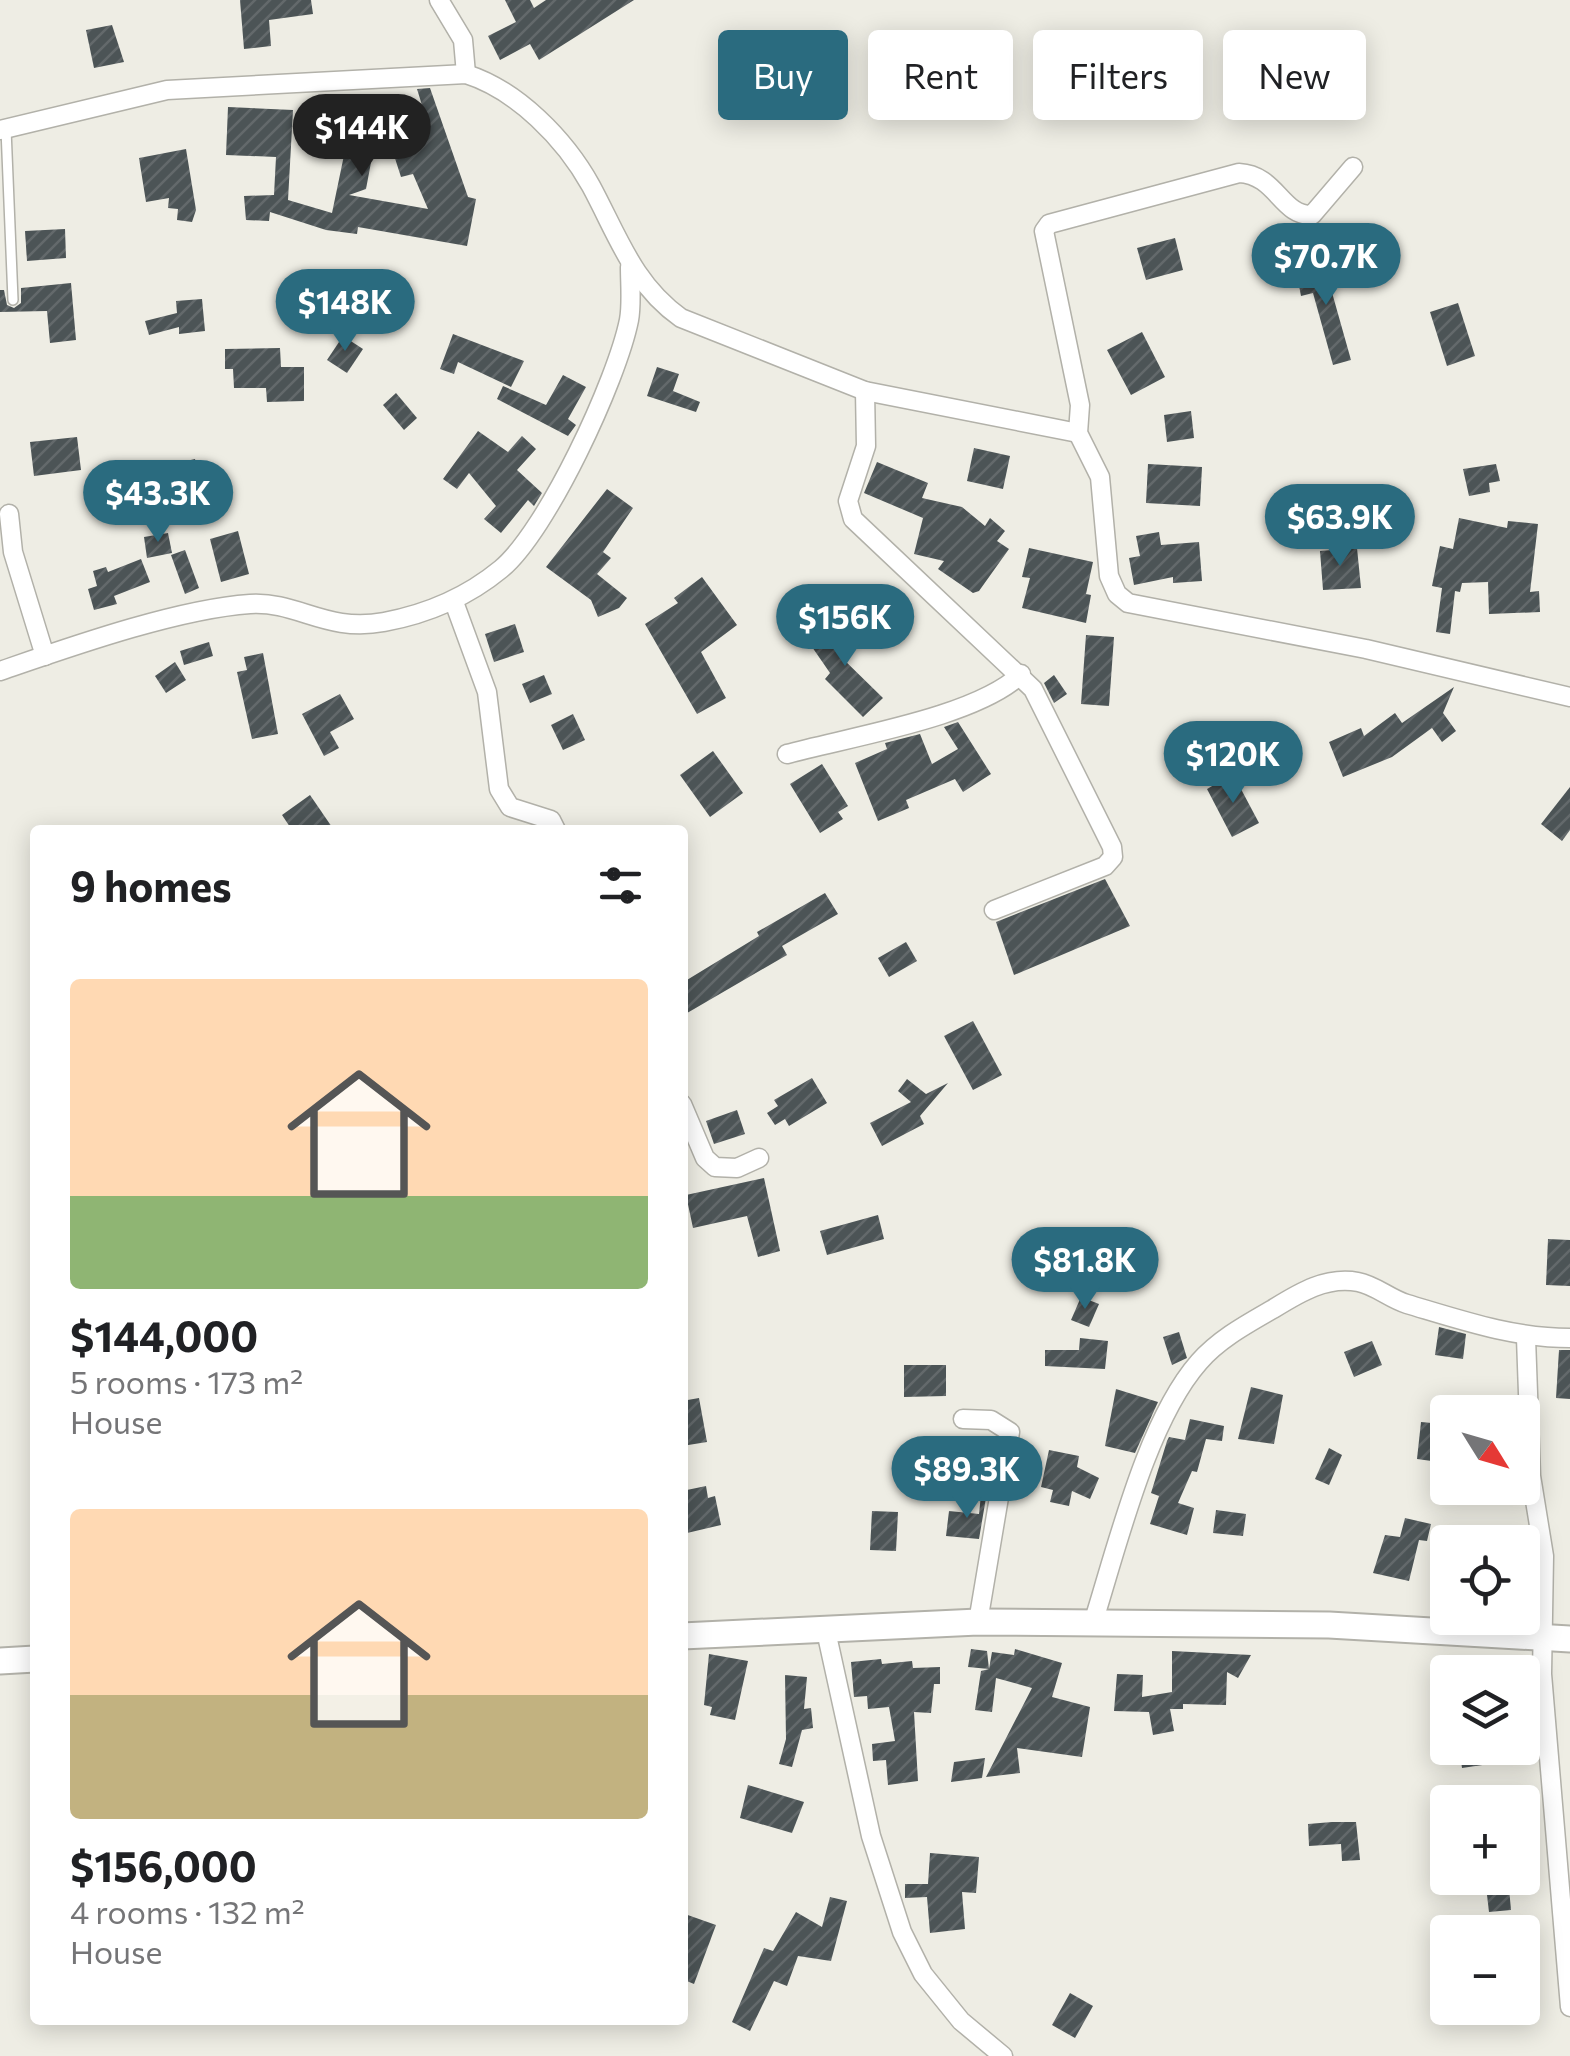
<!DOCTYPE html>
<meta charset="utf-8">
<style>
body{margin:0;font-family:Commissioner,sans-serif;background:#f2f2f2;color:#202124;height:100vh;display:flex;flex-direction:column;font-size:38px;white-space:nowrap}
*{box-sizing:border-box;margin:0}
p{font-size:32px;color:#757577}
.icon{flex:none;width:55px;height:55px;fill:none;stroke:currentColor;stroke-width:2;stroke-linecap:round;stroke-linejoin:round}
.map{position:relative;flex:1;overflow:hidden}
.details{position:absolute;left:30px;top:825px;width:658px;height:1200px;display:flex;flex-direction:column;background:#fff;border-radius:10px;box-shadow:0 5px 25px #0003}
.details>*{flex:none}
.top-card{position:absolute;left:718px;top:30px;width:702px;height:90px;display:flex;gap:20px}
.needle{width:65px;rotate:127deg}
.fabs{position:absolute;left:1430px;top:1395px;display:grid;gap:20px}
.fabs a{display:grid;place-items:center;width:110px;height:110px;border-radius:10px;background:#fff;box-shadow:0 5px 25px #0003;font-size:50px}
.price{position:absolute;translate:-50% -85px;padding:0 22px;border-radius:35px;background:#2a6b7f;color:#fff;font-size:32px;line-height:65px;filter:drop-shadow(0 2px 5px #0008)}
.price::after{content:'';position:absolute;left:50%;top:60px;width:30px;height:22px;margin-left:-15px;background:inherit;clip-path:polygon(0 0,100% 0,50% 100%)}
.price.on{background:#222;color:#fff}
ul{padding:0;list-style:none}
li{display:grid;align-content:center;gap:20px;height:530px;padding:0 40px}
li span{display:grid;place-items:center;height:310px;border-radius:10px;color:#555}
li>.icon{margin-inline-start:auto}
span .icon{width:180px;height:180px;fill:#fffc;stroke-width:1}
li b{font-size:42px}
h2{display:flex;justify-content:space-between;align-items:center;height:120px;padding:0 40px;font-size:42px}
.pill{padding:0 35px;border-radius:10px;background:#fff;box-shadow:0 5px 25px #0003;font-size:35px;line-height:90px}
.pill.on{background:#2a6b7f;color:#fff}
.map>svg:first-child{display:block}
</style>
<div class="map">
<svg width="1570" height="2056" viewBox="0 0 1570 2056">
<defs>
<pattern id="building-hatch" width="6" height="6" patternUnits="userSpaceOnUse" patternTransform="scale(2.5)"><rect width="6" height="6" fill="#4c5456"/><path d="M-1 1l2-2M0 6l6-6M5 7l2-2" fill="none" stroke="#63696b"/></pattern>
</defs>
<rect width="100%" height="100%" fill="#eeede4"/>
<g fill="url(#building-hatch)">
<path d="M240 0H311L313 14 269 20 271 46 244 49Z"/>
<path d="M505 0H530L534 8 546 0H634L539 60 530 44 500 60 488 36 516 22Z"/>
<path d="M112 25 124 62 94 68 86 30Z"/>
<path d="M430 88 468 197 476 199 467 246 358 227 357 234 326 230 270 212 269 221 246 220 244 196 274 195 276 157 226 155 228 107 293 110 288 200 332 213 348 136 375 141 366 189 349 195 428 209 413 174 401 177 391 146 429 128 417 89Z"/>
<path d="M186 149 196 210 192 222 177 220 178 209 168 208 169 198 146 202 139 158Z"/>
<path d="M65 229 66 258 27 261 25 231Z"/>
<path d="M1175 238 1183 270 1146 280 1137 248Z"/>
<path d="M1332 263 1336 288 1331 289 1351 360 1333 365 1313 293 1301 296 1296 270Z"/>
<path d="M71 283 76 340 50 343 47 311 0 312V290H4L7 305 14 308 21 303V288Z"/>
<path d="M202 299 205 331 179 334V327L149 335 145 321 177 313 176 301Z"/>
<path d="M1458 303 1475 356 1447 366 1430 312Z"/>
<path d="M1142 332 1165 377 1131 395 1107 350Z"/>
<path d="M453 334 524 361 511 387 458 362 454 374 440 369Z"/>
<path d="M343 336 363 349 347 373 327 360Z"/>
<path d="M280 348 281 367H304V401L267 402 266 388H234L233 369H225V349Z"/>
<path d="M657 367 679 374 673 391 700 402 696 412 647 396Z"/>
<path d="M563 375 586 387 568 419 576 425 568 436 497 399 503 386 546 405Z"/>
<path d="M396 393 417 418 404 430 383 405Z"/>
<path d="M1191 411 1194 438 1167 442 1164 415Z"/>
<path d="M478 431 508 452 522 436 536 449 517 470 542 493 534 506 528 500 501 533 484 519 496 506 469 473 457 489 443 479Z"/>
<path d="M77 437 81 470 34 476 30 442Z"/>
<path d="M974 448 1010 456 1003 489 967 481Z"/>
<path d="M195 459 202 491 172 498 170 487 141 491 138 467 152 466V469Z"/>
<path d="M877 462 928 483 922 498 962 507 985 526 990 518 1005 531 997 541 1009 549 979 591 973 593 938 569 944 561 914 554 923 518 864 493Z"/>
<path d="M1148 464 1202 467 1200 506 1146 503Z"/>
<path d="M1496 464 1500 481 1489 483 1490 492 1469 496 1463 469Z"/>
<path d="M607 489 633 508 603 552 611 558 597 574 627 598 619 608 598 617 591 600 546 567Z"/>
<path d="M1459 518 1507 528 1508 521 1538 524 1530 592 1539 591 1540 612 1489 614 1488 582 1462 583 1460 592 1455 591 1450 634 1436 632 1442 588 1432 586 1440 546 1453 549Z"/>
<path d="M238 531 249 574 221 582 210 539Z"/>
<path d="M1159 532 1161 545 1199 542 1202 581 1173 583V577L1134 585 1129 558 1140 556 1136 536Z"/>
<path d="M168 533 172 553 147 558 144 537Z"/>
<path d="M1029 548 1093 562 1086 594 1091 595 1086 623 1022 608 1030 578 1022 577Z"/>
<path d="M1357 548 1361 588 1323 590 1320 551Z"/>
<path d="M185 550 199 588 185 594 171 555Z"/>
<path d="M141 559 150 582 114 596 117 604 94 610 88 589 97 586 93 571 106 567 108 572Z"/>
<path d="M702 577 737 625 701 652 726 698 697 714 645 624 678 603 674 598Z"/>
<path d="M845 619 859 637 837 653 883 698 863 717 825 679 830 673 810 644Z"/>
<path d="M515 624 524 652 494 662 485 634Z"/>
<path d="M1086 635 1114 637 1109 706 1081 704Z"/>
<path d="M209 642 213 656 184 665 180 651Z"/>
<path d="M263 653 278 734 252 739 237 672 247 670 244 657Z"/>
<path d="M175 662 186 680 166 693 155 676Z"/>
<path d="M544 675 552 694 530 703 522 684Z"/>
<path d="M1054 675 1067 694 1054 703 1044 683Z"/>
<path d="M1454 687 1443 713 1456 731 1442 742 1432 728 1392 757 1343 777 1329 742 1361 728 1364 736 1395 713 1402 723Z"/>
<path d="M340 694 354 719 330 732 339 748 324 756 302 714Z"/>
<path d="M573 714 585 740 563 750 551 725Z"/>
<path d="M958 722 991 774 963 792 955 779 906 800 909 808 878 821 855 763 887 749 885 743 920 734 932 764 958 749 944 727Z"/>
<path d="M713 751 743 793 710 817 680 775Z"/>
<path d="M822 764 848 806 838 812 843 819 820 833 790 784Z"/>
<path d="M1233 774 1259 823 1232 837 1207 789Z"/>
<path d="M1570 787V830L1562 841 1541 824Z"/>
<path d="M310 795 334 830H292L282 815Z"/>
<path d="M1105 879 1130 926 1014 975 996 922Z"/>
<path d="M825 893 838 914 782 946 787 955 682 1016V983L759 936 757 932Z"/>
<path d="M906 942 917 961 889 977 878 958Z"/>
<path d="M973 1021 1002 1075 973 1090 944 1036Z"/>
<path d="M812 1078 827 1103 789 1126 785 1119 775 1125 767 1113 778 1106 774 1100Z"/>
<path d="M907 1079 926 1094 948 1083 920 1116 924 1124 882 1146 870 1123 911 1102 898 1091Z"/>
<path d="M737 1110 745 1134 714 1144 706 1121Z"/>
<path d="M764 1178 780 1251 758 1257 747 1216 693 1228 686 1195Z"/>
<path d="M878 1215 884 1239 827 1255 820 1231Z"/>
<path d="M1548 1239 1570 1240V1286L1546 1285Z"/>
<path d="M1081 1297 1099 1304 1089 1327 1071 1320Z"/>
<path d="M1439 1327 1466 1334 1463 1359 1435 1355Z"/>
<path d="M1179 1332 1187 1358 1172 1365 1163 1337Z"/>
<path d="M1080 1338 1108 1341 1105 1369 1045 1366V1350H1079Z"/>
<path d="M1372 1341 1382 1365 1354 1377 1344 1352Z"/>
<path d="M1559 1350H1570V1399L1556 1398Z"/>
<path d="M904 1365H946V1396L904 1397Z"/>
<path d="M1251 1387 1283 1395 1274 1444 1238 1439Z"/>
<path d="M1116 1389 1158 1402 1135 1453 1105 1446Z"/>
<path d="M699 1398 707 1442 682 1446V1401Z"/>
<path d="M1190 1419 1224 1426 1222 1441 1206 1439 1197 1472 1192 1471 1178 1503 1194 1508 1187 1535 1150 1524 1159 1496 1151 1493 1167 1441 1169 1437 1185 1440Z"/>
<path d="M1421 1422 1443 1424 1439 1462 1417 1459Z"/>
<path d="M1329 1448 1342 1455 1329 1485 1315 1479Z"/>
<path d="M1049 1450 1079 1456 1077 1467 1099 1478 1090 1499 1072 1491 1069 1506 1050 1502 1053 1490 1041 1487Z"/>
<path d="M982 1485 988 1486 979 1539 946 1536 949 1511 979 1514Z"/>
<path d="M706 1486 708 1498 715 1496 721 1525 687 1533 682 1491Z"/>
<path d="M1216 1510 1246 1514 1243 1536 1213 1533Z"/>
<path d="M872 1511 898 1512 896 1551 870 1550Z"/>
<path d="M1405 1518 1431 1524 1427 1541 1419 1540 1409 1581 1373 1573 1385 1535 1400 1537Z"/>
<path d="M971 1649 987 1651 989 1669 992 1652 1014 1655 1015 1649 1062 1663 1052 1697 1090 1707 1082 1757 1017 1748 1020 1773 986 1777 1032 1688 996 1678 992 1712 975 1710 981 1671 989 1669 968 1667Z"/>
<path d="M1172 1651 1251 1655 1238 1678 1227 1672 1226 1705 1183 1704V1709H1170L1174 1731 1153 1735 1149 1712 1114 1711 1117 1674 1143 1675 1142 1697 1172 1692Z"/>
<path d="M709 1654 748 1661 735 1720 710 1715 712 1707 704 1705Z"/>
<path d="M881 1659 882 1664 912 1661 913 1668 940 1667V1684H934L931 1713 914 1712 918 1781 888 1785 886 1760 873 1761 872 1744 895 1741 889 1707 868 1709 867 1696 854 1697 851 1662Z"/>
<path d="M785 1675 807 1677 804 1709 811 1708 813 1728 802 1730 792 1767 779 1764 786 1739Z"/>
<path d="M1459 1748H1494L1496 1763 1462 1768Z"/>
<path d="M985 1758 982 1778 951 1782 954 1762Z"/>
<path d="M748 1785 804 1802 792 1833 740 1818Z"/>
<path d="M1332 1822H1356L1360 1860 1342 1861 1341 1844 1309 1846 1308 1824Z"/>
<path d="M930 1853 979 1857 976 1893 962 1892 965 1929 930 1933 927 1897 905 1898V1884H928Z"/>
<path d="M1485 1878H1508L1511 1910 1489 1912Z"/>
<path d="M830 1897 847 1901 831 1961 798 1956 787 1986 774 1981 750 2031 732 2022 764 1948 773 1951 796 1912 822 1927Z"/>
<path d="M682 1913 716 1925 694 1984 682 1979Z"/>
<path d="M1070 1993 1093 2006 1075 2038 1052 2025Z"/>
</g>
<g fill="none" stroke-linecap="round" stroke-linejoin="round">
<defs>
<path id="lane" d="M6 129 13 300"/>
<g id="street">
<path d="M439 0 463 40 466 74"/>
<path d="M0 130 167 90 466 74C517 90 565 139 591 186 618 236 633 284 681 318L865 391 1078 433"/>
<path d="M1353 167 1312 215C1281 216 1277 175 1239 173L1049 224 1044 231 1080 405 1078 433 1100 477 1109 576 1117 594 1128 603 1366 649 1570 697"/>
<path d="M865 391 866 446 848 501 853 519 1033 689 1112 847 1113 857 1105 866 994 910"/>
<path d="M9 514 13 552 45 656"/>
<path d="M454 602 487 692 499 789 510 807 551 820 556 830"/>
<path d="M0 671C70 647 177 609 250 604 298 601 326 633 384 622 427 614 467 597 501 569 547 531 617 380 629 320 632 304 630 284 630 267"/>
<path d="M787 754C849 737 977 717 1021 674"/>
<path d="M682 1104 705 1158 715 1167 737 1168 759 1158"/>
<path d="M1526 1338 1531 1476 1544 1556 1542 1674 1570 2007"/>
<path d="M963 1419 991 1420 1010 1432 978 1622"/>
<path d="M1093 1623C1117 1547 1147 1421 1199 1362 1219 1339 1247 1324 1273 1309 1299 1293 1326 1276 1358 1282 1375 1285 1390 1299 1407 1304 1461 1320 1513 1338 1570 1338"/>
<path d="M826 1631 871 1836 902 1932 923 1974 961 2021 1003 2056"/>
</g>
<g id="secondary">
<path d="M682 1636 978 1622 1329 1625 1570 1639"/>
<path d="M0 1661 35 1659"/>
</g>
</defs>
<use href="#lane" stroke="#b2b1a9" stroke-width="12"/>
<use href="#street" stroke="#b2b1a9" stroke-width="21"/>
<use href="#secondary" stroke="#b2b1a9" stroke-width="29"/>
<use href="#lane" stroke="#fff" stroke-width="9"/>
<use href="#street" stroke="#fff" stroke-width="18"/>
<use href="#secondary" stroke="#fff" stroke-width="25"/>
</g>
</svg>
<div class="fabs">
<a><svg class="needle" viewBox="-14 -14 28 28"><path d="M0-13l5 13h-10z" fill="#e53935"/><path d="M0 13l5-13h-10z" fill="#757577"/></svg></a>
<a><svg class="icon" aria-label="locate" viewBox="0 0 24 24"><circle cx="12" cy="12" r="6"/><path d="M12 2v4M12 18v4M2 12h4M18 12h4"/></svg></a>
<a><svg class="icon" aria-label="layers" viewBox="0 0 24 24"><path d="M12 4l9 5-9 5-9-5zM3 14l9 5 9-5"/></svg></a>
<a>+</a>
<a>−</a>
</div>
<b class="price on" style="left:362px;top:179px">$144K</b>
<b class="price" style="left:1326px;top:308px">$70.7K</b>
<b class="price" style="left:345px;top:354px">$148K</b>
<b class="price" style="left:158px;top:545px">$43.3K</b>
<b class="price" style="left:1340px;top:569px">$63.9K</b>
<b class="price" style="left:845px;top:669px">$156K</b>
<b class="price" style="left:1233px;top:806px">$120K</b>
<b class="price" style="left:1085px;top:1312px">$81.8K</b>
<b class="price" style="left:967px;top:1521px">$89.3K</b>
<div class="top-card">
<a class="pill on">Buy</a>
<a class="pill">Rent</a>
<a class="pill">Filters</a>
<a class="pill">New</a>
</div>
<section class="details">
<h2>9 homes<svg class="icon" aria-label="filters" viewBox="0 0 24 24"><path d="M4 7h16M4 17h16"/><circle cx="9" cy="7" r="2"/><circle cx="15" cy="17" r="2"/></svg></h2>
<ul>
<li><span style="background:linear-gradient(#ffd9b3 70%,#8fb573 0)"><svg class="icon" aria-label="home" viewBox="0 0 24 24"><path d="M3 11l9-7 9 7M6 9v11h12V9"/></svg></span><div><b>$144,000</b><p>5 rooms · 173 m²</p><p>House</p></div></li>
<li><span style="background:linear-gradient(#ffd9b3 60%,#c2b280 0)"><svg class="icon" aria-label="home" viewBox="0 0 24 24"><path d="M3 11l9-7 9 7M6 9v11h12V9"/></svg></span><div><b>$156,000</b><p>4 rooms · 132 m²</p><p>House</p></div></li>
</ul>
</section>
</div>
